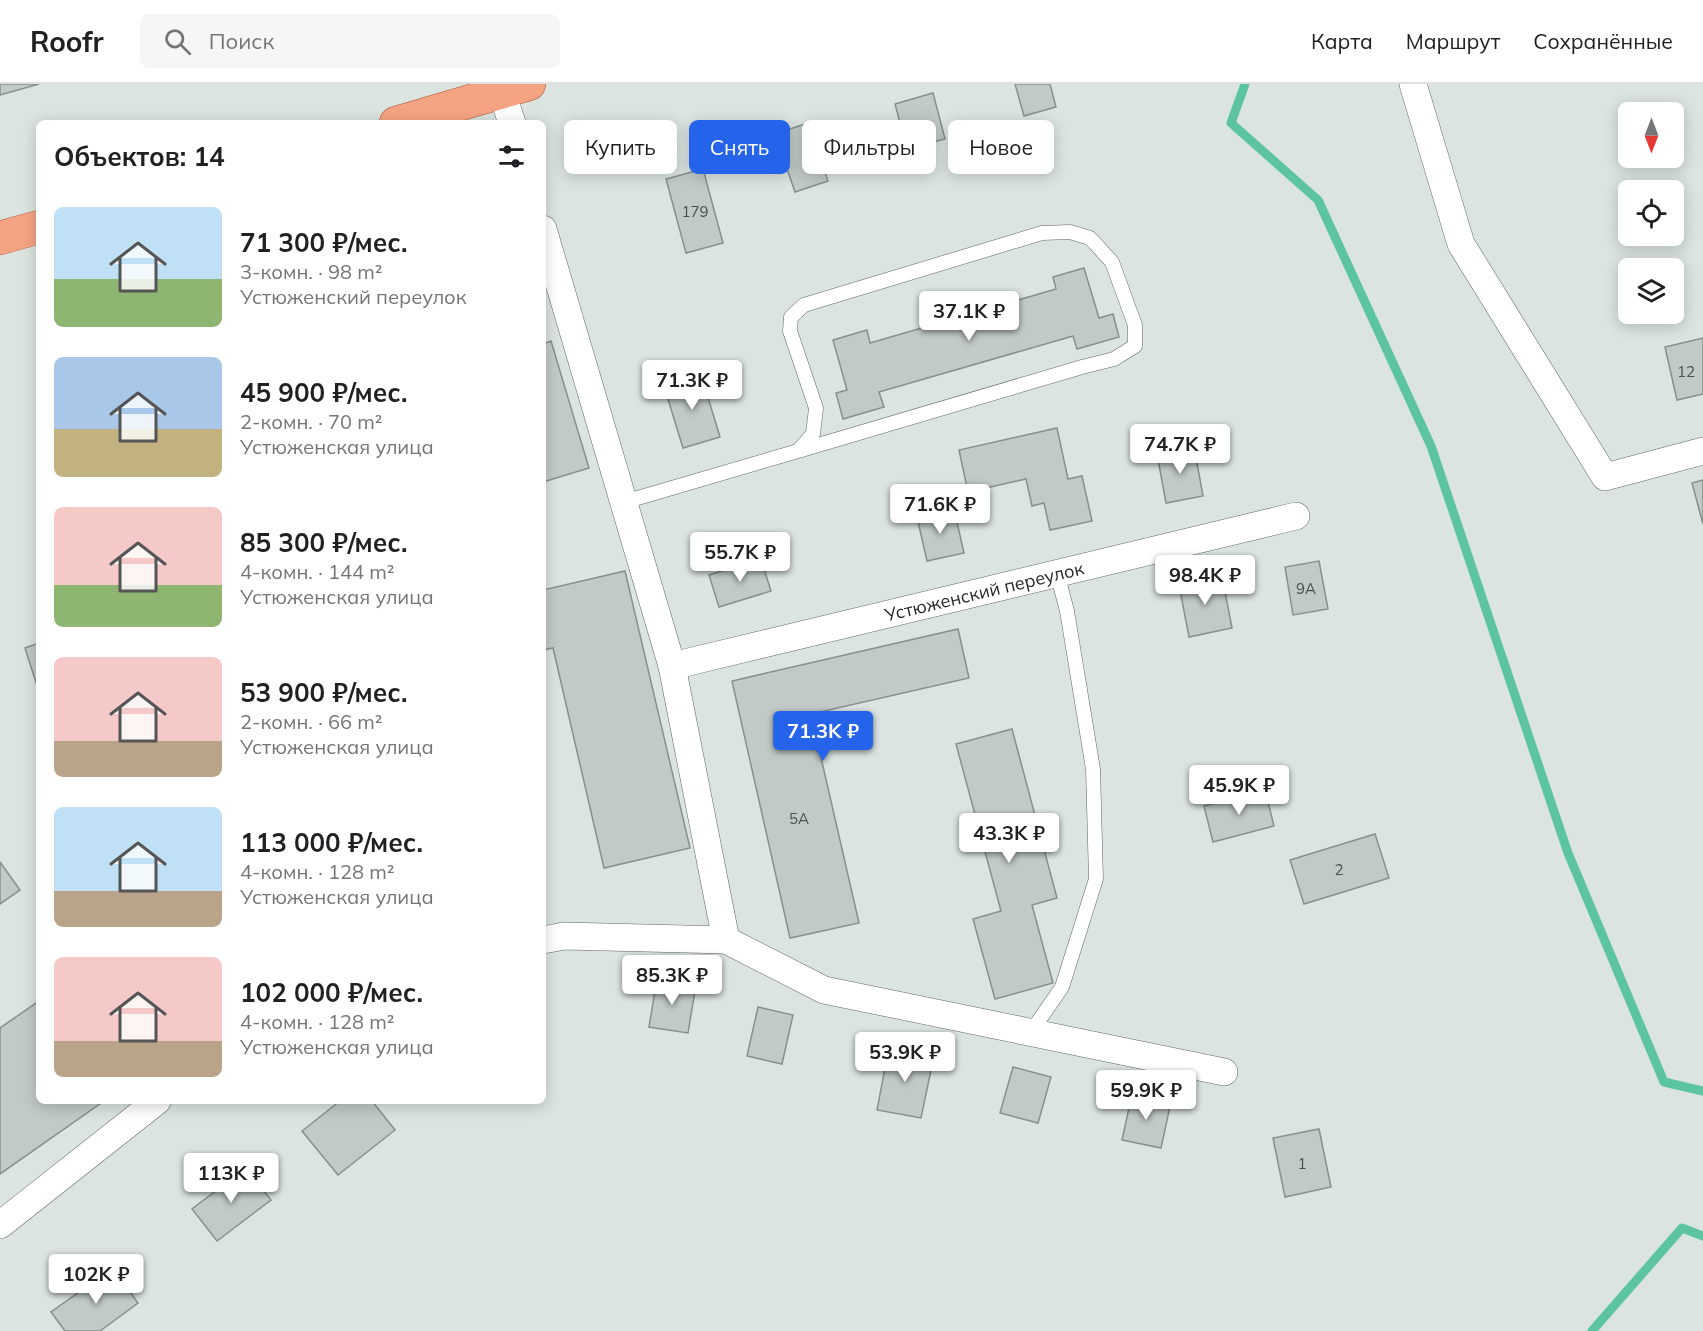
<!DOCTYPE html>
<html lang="ru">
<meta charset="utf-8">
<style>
body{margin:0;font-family:Mulish,sans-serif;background:#f6f6f6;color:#202124;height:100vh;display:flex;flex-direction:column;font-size:22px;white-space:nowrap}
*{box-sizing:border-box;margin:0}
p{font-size:20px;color:#757577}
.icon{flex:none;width:33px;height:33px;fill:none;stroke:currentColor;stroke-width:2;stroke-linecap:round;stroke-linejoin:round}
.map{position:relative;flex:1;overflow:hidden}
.details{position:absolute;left:36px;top:36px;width:510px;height:984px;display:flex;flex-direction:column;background:#fff;border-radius:9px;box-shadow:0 3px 15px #0003}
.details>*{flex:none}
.banner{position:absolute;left:564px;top:36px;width:570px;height:54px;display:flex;gap:12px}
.needle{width:39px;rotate:180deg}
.buttons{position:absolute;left:1618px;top:18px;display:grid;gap:12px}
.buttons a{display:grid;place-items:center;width:66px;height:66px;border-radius:9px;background:#fff;box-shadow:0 3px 15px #0003;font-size:30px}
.price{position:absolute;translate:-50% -51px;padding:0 14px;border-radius:6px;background:#fff;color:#222;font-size:20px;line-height:39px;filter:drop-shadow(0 2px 3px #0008)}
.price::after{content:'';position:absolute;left:50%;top:36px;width:18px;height:14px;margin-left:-9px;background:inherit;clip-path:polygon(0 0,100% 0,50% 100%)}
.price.on{background:#2563eb;color:#fff}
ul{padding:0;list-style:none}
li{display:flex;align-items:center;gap:18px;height:150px;padding:0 18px}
li span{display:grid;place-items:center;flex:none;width:168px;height:120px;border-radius:9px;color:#555}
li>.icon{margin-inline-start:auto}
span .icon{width:72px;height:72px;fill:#fffc;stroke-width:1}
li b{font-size:26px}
h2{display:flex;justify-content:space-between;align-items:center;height:72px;padding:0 18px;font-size:26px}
.chip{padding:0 21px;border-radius:9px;background:#fff;box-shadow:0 3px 15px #0003;font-size:21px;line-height:54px}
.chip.on{background:#2563eb;color:#fff}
header{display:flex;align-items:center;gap:36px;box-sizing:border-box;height:84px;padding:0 30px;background:#fff;border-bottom:2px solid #e0e0e0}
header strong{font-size:28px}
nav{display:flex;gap:33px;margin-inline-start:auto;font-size:21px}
.search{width:420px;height:54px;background:#f6f6f6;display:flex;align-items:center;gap:15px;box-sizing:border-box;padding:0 21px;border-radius:9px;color:#757577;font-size:22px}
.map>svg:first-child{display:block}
</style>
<header>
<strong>Roofr</strong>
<div class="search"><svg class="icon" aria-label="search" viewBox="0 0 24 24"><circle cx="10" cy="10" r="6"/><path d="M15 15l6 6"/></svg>Поиск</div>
<nav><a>Карта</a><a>Маршрут</a><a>Сохранённые</a></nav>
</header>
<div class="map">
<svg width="1703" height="1247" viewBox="0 0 1703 1247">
<rect width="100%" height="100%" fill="#dbe4e0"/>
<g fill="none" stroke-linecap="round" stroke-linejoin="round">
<g stroke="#5dc4a2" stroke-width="9">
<path d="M1245 0 1231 39 1318 116 1431 362 1568 769 1664 998 1703 1007"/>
<path d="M1592 1247 1682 1144 1703 1152"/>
</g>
</g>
<g fill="#c1cac6" stroke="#88908c" stroke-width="1.5">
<path d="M0 0H39L0 11Z"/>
<path d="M1015 0H1050L1056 23 1024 32Z"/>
<path d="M933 9 945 55 907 65 895 20Z"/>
<path d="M808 39 828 97 795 108 775 50Z"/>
<path d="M703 85 723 159 686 169 666 95Z"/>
<path d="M1084 184 1099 234 1113 230 1119 253 1077 265 1073 252 879 308 884 323 843 335 836 309 847 306 833 256 867 246 870 259 1056 205 1053 193Z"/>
<path d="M1703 254V310L1677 316 1665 263Z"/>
<path d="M551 257 589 384 543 398V260Z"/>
<path d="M701 290 720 353 683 364 664 302Z"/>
<path d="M1057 344 1068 395 1082 392 1092 437 1050 446 1044 419 1032 422 1026 395 968 408 959 366Z"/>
<path d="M1194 363 1203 412 1166 419 1157 370Z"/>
<path d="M1703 396V440L1692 399Z"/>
<path d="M954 425 964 469 927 477 917 433Z"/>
<path d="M761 475 771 507 719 523 709 491Z"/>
<path d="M1319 477 1328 525 1293 531 1285 483Z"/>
<path d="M625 487 690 764 604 784 553 564 543 566V506Z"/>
<path d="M1222 492 1232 544 1189 553 1179 501Z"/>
<path d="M958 545 969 594 811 630 859 839 790 854 732 597Z"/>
<path d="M39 559V608L25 564Z"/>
<path d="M1012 645 1057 814 1032 821 1053 899 995 915 973 835 1001 827 956 660Z"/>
<path d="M1265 706 1274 742 1213 758 1204 722Z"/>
<path d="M1375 750 1389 794 1304 820 1290 776Z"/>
<path d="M0 778 20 806 0 820Z"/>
<path d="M657 894 696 901 688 949 649 943Z"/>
<path d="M39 917V1017H104L0 1090V944Z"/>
<path d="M758 923 793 931 782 980 747 972Z"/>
<path d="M889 963 934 972 921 1034 877 1026Z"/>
<path d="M1013 983 1051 993 1038 1039 1000 1029Z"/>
<path d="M1132 1010 1171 1018 1161 1064 1122 1056Z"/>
<path d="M340 1017H372L395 1046 338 1091 302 1047Z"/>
<path d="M1319 1045 1331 1103 1285 1113 1273 1054Z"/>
<path d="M246 1084 271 1116 217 1157 192 1125Z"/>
<path d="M113 1184 138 1219 100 1247H65L51 1228Z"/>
</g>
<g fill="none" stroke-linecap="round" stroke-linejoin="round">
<defs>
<g id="service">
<path d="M624 418 798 367 813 350 816 324 790 247 791 233 804 221 1042 149 1070 148 1090 154 1112 178 1135 241V262L1114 275 1082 283 798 367"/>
<path d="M1031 948 1062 903 1096 795 1093 685 1067 527 1057 489"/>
</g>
<g id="minor">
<path d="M1413 0 1461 160 1605 393 1703 367"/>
<path d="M502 8 512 39"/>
<path d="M543 145 672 582 726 856"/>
<path id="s1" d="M672 582 1296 432"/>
<path d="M543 856 564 852 726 856 824 906 1224 988"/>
<path d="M0 1141 157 1017"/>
</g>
<g id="primary">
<path d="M396 39 529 0"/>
<path d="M0 154 39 143"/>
</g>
</defs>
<use href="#service" stroke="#5f6764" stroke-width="15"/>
<use href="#minor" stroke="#5f6764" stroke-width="28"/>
<use href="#primary" stroke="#a7512c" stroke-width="34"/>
<use href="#service" stroke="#fff" stroke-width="14"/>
<use href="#minor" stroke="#fff" stroke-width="27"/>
<use href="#primary" stroke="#f5a483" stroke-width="33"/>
</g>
<g text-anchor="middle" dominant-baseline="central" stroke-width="5" stroke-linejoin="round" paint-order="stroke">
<g font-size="15" fill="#4b504e">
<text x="695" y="127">179</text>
<text x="1686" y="287">12</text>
<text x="1306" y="504">9А</text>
<text x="799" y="734">5А</text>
<text x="1339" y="785">2</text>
<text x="1302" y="1079">1</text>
</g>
<g font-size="18" fill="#242826" stroke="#e8f1ee">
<text stroke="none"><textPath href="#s1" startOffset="321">Устюженский переулок</textPath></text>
</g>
</g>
</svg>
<div class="buttons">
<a><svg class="needle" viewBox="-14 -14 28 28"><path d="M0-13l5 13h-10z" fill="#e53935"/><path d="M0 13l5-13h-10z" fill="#757577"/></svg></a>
<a><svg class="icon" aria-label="locate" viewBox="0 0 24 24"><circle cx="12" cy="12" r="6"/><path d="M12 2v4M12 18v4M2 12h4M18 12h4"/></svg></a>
<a><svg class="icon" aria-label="layers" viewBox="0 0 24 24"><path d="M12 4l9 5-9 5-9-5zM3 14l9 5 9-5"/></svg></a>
</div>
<b class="price" style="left:969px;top:258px">37.1K ₽</b>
<b class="price" style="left:692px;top:327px">71.3K ₽</b>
<b class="price" style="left:1180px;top:391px">74.7K ₽</b>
<b class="price" style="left:940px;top:451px">71.6K ₽</b>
<b class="price" style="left:740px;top:499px">55.7K ₽</b>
<b class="price" style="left:1205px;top:522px">98.4K ₽</b>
<b class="price on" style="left:823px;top:678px">71.3K ₽</b>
<b class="price" style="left:1239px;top:732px">45.9K ₽</b>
<b class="price" style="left:1009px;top:780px">43.3K ₽</b>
<b class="price" style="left:672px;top:922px">85.3K ₽</b>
<b class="price" style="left:905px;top:999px">53.9K ₽</b>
<b class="price" style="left:1146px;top:1037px">59.9K ₽</b>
<b class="price" style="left:231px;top:1120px">113K ₽</b>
<b class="price" style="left:96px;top:1221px">102K ₽</b>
<div class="banner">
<a class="chip">Купить</a>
<a class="chip on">Снять</a>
<a class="chip">Фильтры</a>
<a class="chip">Новое</a>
</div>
<section class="details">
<h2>Объектов: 14<svg class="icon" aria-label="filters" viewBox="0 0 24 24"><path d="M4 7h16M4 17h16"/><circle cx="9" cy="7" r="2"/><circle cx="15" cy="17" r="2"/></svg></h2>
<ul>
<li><span style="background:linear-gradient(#bfe0f5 60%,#8fb573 0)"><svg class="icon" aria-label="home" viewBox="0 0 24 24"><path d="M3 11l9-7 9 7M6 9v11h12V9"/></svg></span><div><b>71 300 ₽/мес.</b><p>3-комн. · 98 m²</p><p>Устюженский переулок</p></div></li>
<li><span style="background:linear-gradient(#a9c7e8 60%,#c2b280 0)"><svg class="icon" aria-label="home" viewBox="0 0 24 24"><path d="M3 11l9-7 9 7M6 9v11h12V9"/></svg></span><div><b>45 900 ₽/мес.</b><p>2-комн. · 70 m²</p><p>Устюженская улица</p></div></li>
<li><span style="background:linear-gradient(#f6c9c9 65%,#8fb573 0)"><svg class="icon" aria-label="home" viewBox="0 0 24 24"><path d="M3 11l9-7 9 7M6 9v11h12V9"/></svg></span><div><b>85 300 ₽/мес.</b><p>4-комн. · 144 m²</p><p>Устюженская улица</p></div></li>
<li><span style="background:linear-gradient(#f6c9c9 70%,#b9a48a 0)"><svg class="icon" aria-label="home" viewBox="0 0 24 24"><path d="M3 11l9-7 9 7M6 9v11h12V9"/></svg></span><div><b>53 900 ₽/мес.</b><p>2-комн. · 66 m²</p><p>Устюженская улица</p></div></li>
<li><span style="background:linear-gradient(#bfe0f5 70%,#b9a48a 0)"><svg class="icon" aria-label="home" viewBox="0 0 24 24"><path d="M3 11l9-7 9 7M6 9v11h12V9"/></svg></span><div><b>113 000 ₽/мес.</b><p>4-комн. · 128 m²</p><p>Устюженская улица</p></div></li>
<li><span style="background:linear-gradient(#f6c9c9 70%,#b9a48a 0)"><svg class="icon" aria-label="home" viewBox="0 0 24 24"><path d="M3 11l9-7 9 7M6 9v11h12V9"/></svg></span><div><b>102 000 ₽/мес.</b><p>4-комн. · 128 m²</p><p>Устюженская улица</p></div></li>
</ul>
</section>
</div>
